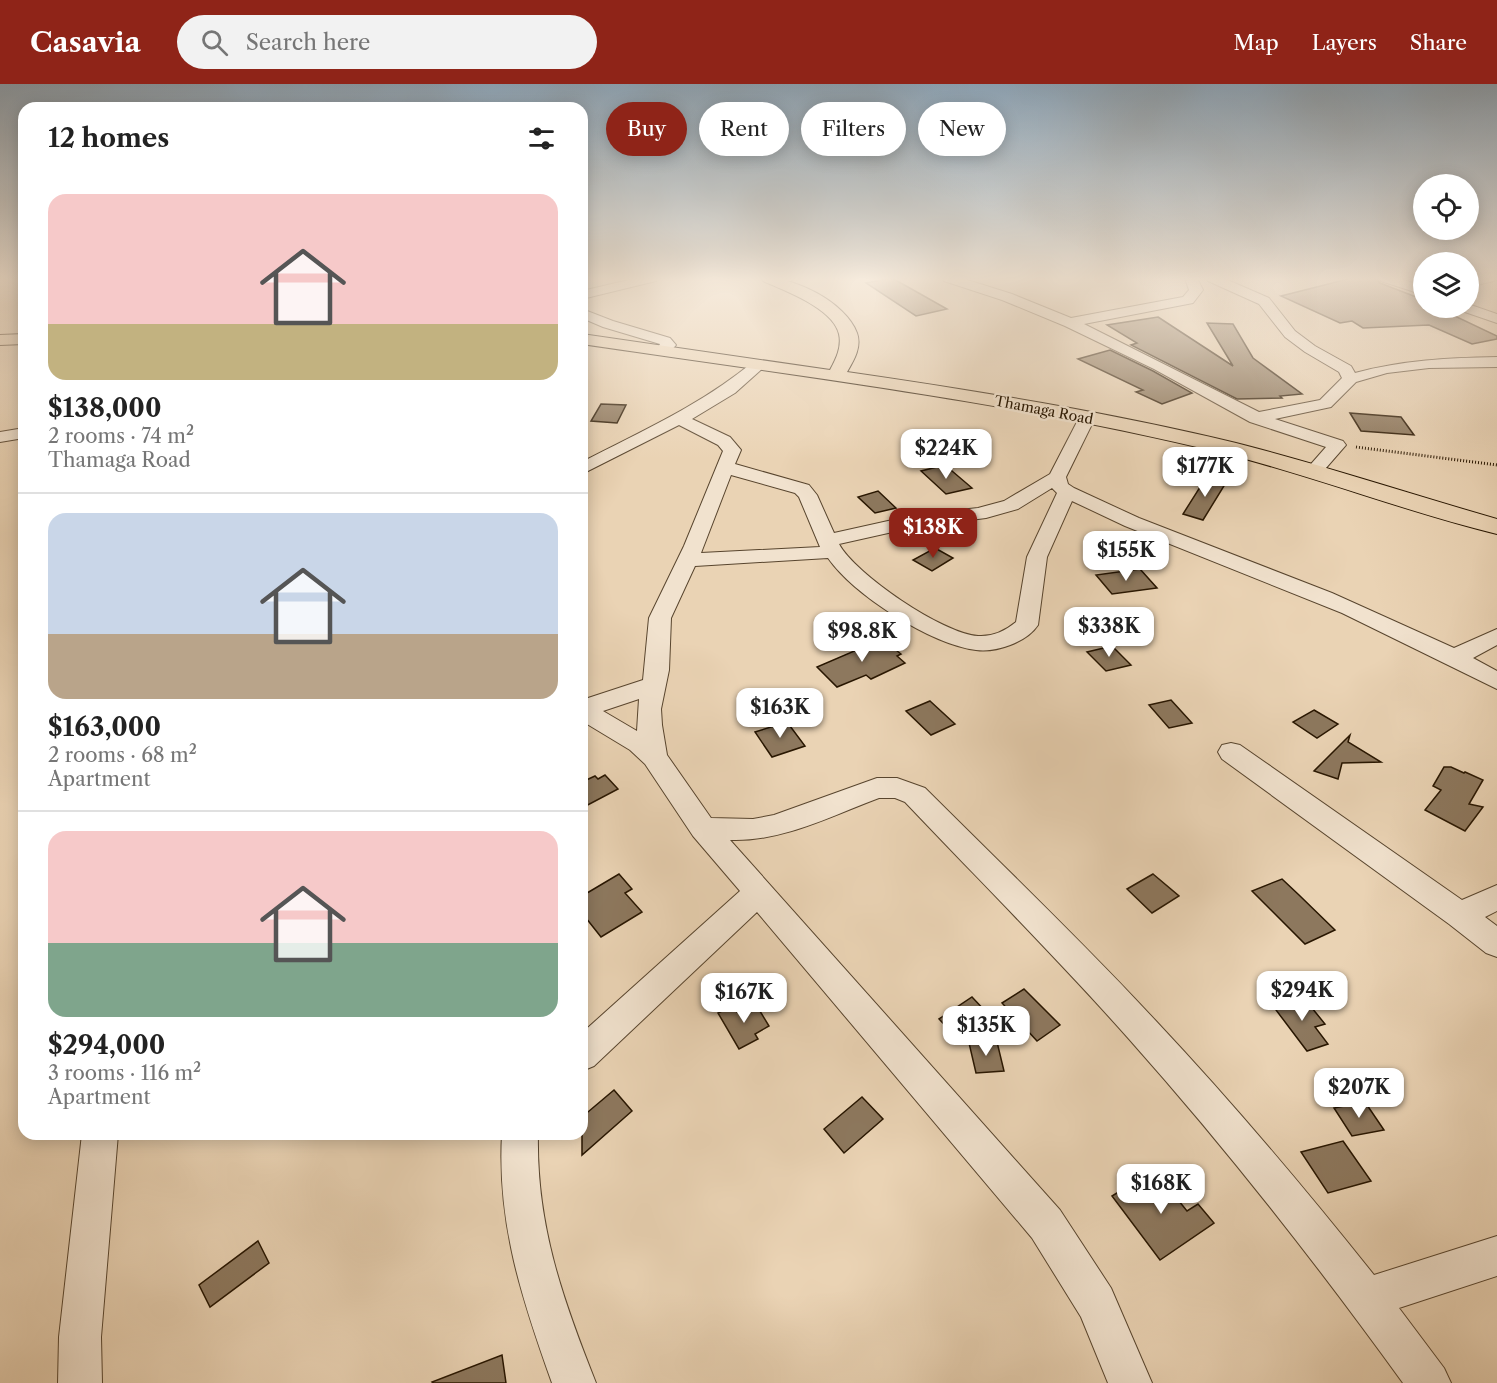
<!DOCTYPE html>
<meta charset="utf-8">
<style>
body{margin:0;font-family:"Libre Caslon Text",serif;background:#f2f2f2;color:#222;height:100vh;display:flex;flex-direction:column;font-size:22px;white-space:nowrap}
*{box-sizing:border-box;margin:0}
p{font-size:20px;color:#767676}
.icon{flex:none;width:33px;height:33px;fill:none;stroke:currentColor;stroke-width:2;stroke-linecap:round;stroke-linejoin:round}
.map{position:relative;flex:1;overflow:hidden}
.drawer{position:absolute;left:18px;top:18px;width:570px;height:1038px;display:flex;flex-direction:column;background:#fff;border-radius:18px;box-shadow:0 3px 15px #0003}
.drawer>*{flex:none}
.top-card{position:absolute;left:606px;top:18px;width:570px;height:54px;display:flex;gap:12px}
.buttons{position:absolute;left:1413px;top:90px;display:grid;gap:12px}
.buttons a{display:grid;place-items:center;width:66px;height:66px;border-radius:50%;background:#fff;box-shadow:0 3px 15px #0003;font-size:30px}
.price{position:absolute;translate:-50% -51px;padding:0 14px;border-radius:12px;background:#fff;color:#222;font-size:20px;line-height:39px;filter:drop-shadow(0 2px 3px #0008)}
.price::after{content:'';position:absolute;left:50%;top:36px;width:18px;height:14px;margin-left:-9px;background:inherit;clip-path:polygon(0 0,100% 0,50% 100%)}
.price.on{background:#8f2418;color:#fff}
ul{padding:0;list-style:none}
li{display:grid;align-content:center;gap:12px;height:318px;padding:0 30px}
li+li{border-top:2px solid #e0e0e0}
li span{display:grid;place-items:center;height:186px;border-radius:18px;color:#555}
li>.icon{margin-inline-start:auto}
span .icon{width:108px;height:108px;fill:#fffc;stroke-width:1}
li b{font-size:26px}
h2{display:flex;justify-content:space-between;align-items:center;height:72px;padding:0 30px;font-size:26px}
.tag{padding:0 21px;border-radius:27px;background:#fff;box-shadow:0 3px 15px #0003;font-size:21px;line-height:54px}
.tag.on{background:#8f2418;color:#fff}
header{display:flex;align-items:center;gap:36px;box-sizing:border-box;height:84px;padding:0 30px;background:#8f2418;color:#fff}
header strong{font-size:28px}
nav{display:flex;gap:33px;margin-inline-start:auto;font-size:21px}
.search{width:420px;height:54px;background:#f2f2f2;display:flex;align-items:center;gap:15px;box-sizing:border-box;padding:0 21px;border-radius:33px;color:#767676;font-size:22px}
.map>svg:first-child{display:block}
</style>
<header>
<strong>Casavia</strong>
<div class="search"><svg class="icon" aria-label="search" viewBox="0 0 24 24"><circle cx="10" cy="10" r="6"/><path d="M15 15l6 6"/></svg>Search here</div>
<nav><a>Map</a><a>Layers</a><a>Share</a></nav>
</header>
<div class="map">
<svg width="1497" height="1299" viewBox="0 0 1497 1299">
<rect width="100%" height="100%" fill="#ead3b4"/>
<filter id="stains"><feTurbulence type="fractalNoise" baseFrequency=".00333" numOctaves="4"/><feColorMatrix values="0 0 0 0 .2 0 0 0 0 .09 0 0 0 0 .02 0 0 0 .5 -.17"/></filter>
<radialGradient id="worn" r=".72"><stop offset=".6" stop-color="#630" stop-opacity="0"/><stop offset="1" stop-color="#630" stop-opacity=".3"/></radialGradient>
<g fill="#8d785e" stroke="#281601" stroke-width="1.5">
<path d="M892 194 947 225 916 232 866 199Z"/>
<path d="M1352 194H1376L1380 199 1424 216V224H1438L1497 252V255L1472 260 1429 241 1363 244 1352 237 1340 239 1281 212Z"/>
<path d="M1158 233 1233 282 1207 239 1233 240 1253 274 1302 310 1280 312 1282 314 1237 315 1131 261 1137 259 1107 241Z"/>
<path d="M1110 266 1153 287 1192 309 1162 320 1136 308 1143 306 1078 275Z"/>
<path d="M601 320 626 321 617 339 591 337Z"/>
<path d="M1350 329 1401 333 1414 351 1361 347Z"/>
<path d="M945 381 972 404 946 410 921 387Z"/>
<path d="M1207 392 1227 397 1203 436 1183 430Z"/>
<path d="M878 407 896 424 875 429 858 413Z"/>
<path d="M935 464 953 474 932 487 913 476Z"/>
<path d="M1140 485 1157 504 1112 510 1096 491Z"/>
<path d="M882 555 901 570 897 572 905 579 871 595 866 591 837 603 817 583Z"/>
<path d="M1112 562 1131 581 1106 587 1087 568Z"/>
<path d="M1171 616 1192 639 1169 644 1149 621Z"/>
<path d="M930 617 955 640 931 651 906 627Z"/>
<path d="M1314 626 1338 640 1317 654 1293 638Z"/>
<path d="M787 638 805 662 772 673 755 648Z"/>
<path d="M1350 651 1348 658 1381 678 1342 679 1338 695 1314 687Z"/>
<path d="M1444 683H1451L1464 689 1465 688 1483 696 1469 720 1483 723 1465 747 1425 726 1441 706 1433 702Z"/>
<path d="M605 691 618 705 582 724V698L595 692 598 695Z"/>
<path d="M619 790 632 805 625 809 642 828 601 853 582 829V812Z"/>
<path d="M1153 790 1179 812 1152 829 1127 805Z"/>
<path d="M1282 795 1299 811 1335 846 1305 860 1252 807Z"/>
<path d="M1024 905 1060 941 1037 957 1002 919Z"/>
<path d="M972 913 986 928 954 951 939 935Z"/>
<path d="M1303 913 1325 940 1315 943 1328 960 1307 967 1273 922Z"/>
<path d="M755 919 769 942 755 950 758 955 739 965 718 929 734 921 737 928Z"/>
<path d="M997 958 1004 987 976 989 969 959Z"/>
<path d="M614 1006 632 1027 582 1071V1033Z"/>
<path d="M862 1013 883 1035 844 1069 824 1045Z"/>
<path d="M1365 1018 1384 1046 1352 1052 1334 1024Z"/>
<path d="M1343 1057 1371 1097 1328 1109 1301 1068Z"/>
<path d="M1154 1086 1187 1127 1198 1120 1214 1139 1160 1176 1112 1112Z"/>
<path d="M258 1157 269 1179 210 1223 199 1201Z"/>
<path d="M502 1271 506 1299H433L432 1298Z"/>
</g>
<g fill="none" stroke-linecap="round" stroke-linejoin="round">
<defs>
<g id="minor">
<path d="M637 194H657L656 197 582 215V207Z"/>
<path d="M769 194H792L791 197 769 199Z"/>
<path d="M943 194H961L1012 210 1071 234 1183 213 1189 206 1185 194H1197L1203 206 1193 219 1084 240 1259 328 1320 316 1342 294 1339 288 1305 268 1285 253 1259 220 1208 197 1207 194H1223L1269 214 1295 247 1315 262 1351 282 1355 289C1403 276 1448 274 1497 273V283L1429 284 1387 289 1356 298 1331 323 1275 335 1343 357 1346 361 1319 392H1307L1304 388 1326 363 1250 338 1154 285 1065 242 1002 216 944 197Z"/>
<path d="M1380 194H1397L1424 202V211L1381 197Z"/>
<path d="M1475 194H1495L1494 197 1468 203V195Z"/>
<path d="M1468 220 1497 230V239L1462 227 1460 224H1468Z"/>
<path d="M582 225 613 237 670 254 676 261 668 270H658L656 267 660 260 603 243 582 234Z"/>
<path d="M758 276 763 278 766 281 763 284 735 309 692 335 730 353 741 366 735 380 809 401 817 411 834 449 915 431 978 424 1004 417 1050 390 1079 334 1087 329 1095 334 1066 393 1068 400 1074 404 1139 434 1332 509 1454 564 1497 545V561L1473 574 1497 587V605L1342 529 1125 442 1072 417 1047 473 1038 541C1027 558 996 569 976 566 930 560 854 511 828 474L695 482 671 534 669 586 661 625 662 641 667 671 711 734 753 735 774 731 877 694H897L925 704C1002 781 1081 856 1155 936 1232 1018 1304 1103 1374 1191L1497 1152V1192L1399 1224 1444 1284 1451 1299H1403C1317 1180 1227 1065 1129 955 1057 874 980 797 905 718L895 714H879C831 732 782 758 730 756L1060 1126 1111 1204 1152 1299H1108L1081 1233 1032 1154 757 828 594 982 582 987V949L740 807 693 752 645 680 630 666 582 637V616L643 596 649 534 684 462 723 367 718 361 679 341 582 390V378C642 347 701 321 753 278ZM731 391 795 409 799 413 820 463 701 469ZM1052 404 1057 409 1027 473 1016 538C1005 547 992 553 978 552 943 550 855 490 839 460L915 443 986 434 1018 425ZM639 615 637 647 603 627Z"/>
<path d="M24 344V354L0 358V348Z"/>
<path d="M1231 659 1240 661 1462 816 1497 801V827L1485 833 1497 842V873L1486 869 1449 840 1222 675 1218 668 1222 661Z"/>
<path d="M82 1050H118L101 1253 102 1299H58L59 1253Z"/>
<path d="M502 1050H538C536 1141 563 1216 596 1299H552C522 1215 497 1140 502 1050Z"/>
</g>
<g id="major">
<path d="M761 194C791 191 846 218 857 249 862 263 854 276 847 288 977 307 1108 328 1236 359 1323 381 1410 410 1497 435V450C1406 428 1318 393 1226 370 1015 318 797 292 582 260V250L830 286C836 275 842 263 839 250 833 224 785 207 763 197Z"/>
<path d="M24 250V260L0 261V251Z"/>
</g>
</defs>
<use href="#minor" stroke="#58452e" stroke-width="2"/>
<use href="#major" stroke="#281601" stroke-width="2"/>
<path stroke="#281601" stroke-width="3" stroke-dasharray="1 2" stroke-linecap="butt" d="M1356 363 1497 381"/>
<use href="#minor" fill="#f1e2ce" fill-rule="evenodd"/>
<use href="#major" fill="#ead3b4" fill-rule="evenodd"/>
</g>
<linearGradient id="sky" x2="0" y2="1"><stop stop-color="#8ea7bb"/><stop offset="0.52" stop-color="#f6ebdd"/><stop offset="1" stop-color="#f6ebdd" stop-opacity="0"/></linearGradient>
<rect width="1497" height="375" fill="url(#sky)"/>
<g text-anchor="middle" dominant-baseline="central" stroke-width="5" stroke-linejoin="round" paint-order="stroke">
<g font-size="14" fill="#281601" stroke="#f1e2ce">
<text transform="translate(1044 326) rotate(11)">Thamaga Road</text>
</g>
</g>
<rect width="100%" height="100%" filter="url(#stains)"/>
<rect width="100%" height="100%" fill="url(#worn)"/>
</svg>
<div class="buttons">
<a><svg class="icon" aria-label="locate" viewBox="0 0 24 24"><circle cx="12" cy="12" r="6"/><path d="M12 2v4M12 18v4M2 12h4M18 12h4"/></svg></a>
<a><svg class="icon" aria-label="layers" viewBox="0 0 24 24"><path d="M12 4l9 5-9 5-9-5zM3 14l9 5 9-5"/></svg></a>
</div>
<b class="price" style="left:946px;top:396px">$224K</b>
<b class="price" style="left:1205px;top:414px">$177K</b>
<b class="price on" style="left:933px;top:475px">$138K</b>
<b class="price" style="left:1126px;top:498px">$155K</b>
<b class="price" style="left:1109px;top:574px">$338K</b>
<b class="price" style="left:862px;top:579px">$98.8K</b>
<b class="price" style="left:780px;top:655px">$163K</b>
<b class="price" style="left:1302px;top:938px">$294K</b>
<b class="price" style="left:744px;top:940px">$167K</b>
<b class="price" style="left:986px;top:973px">$135K</b>
<b class="price" style="left:1359px;top:1035px">$207K</b>
<b class="price" style="left:1161px;top:1131px">$168K</b>
<div class="top-card">
<a class="tag on">Buy</a>
<a class="tag">Rent</a>
<a class="tag">Filters</a>
<a class="tag">New</a>
</div>
<section class="drawer">
<h2>12 homes<svg class="icon" aria-label="filters" viewBox="0 0 24 24"><path d="M4 7h16M4 17h16"/><circle cx="9" cy="7" r="2"/><circle cx="15" cy="17" r="2"/></svg></h2>
<ul>
<li><span style="background:linear-gradient(#f6c9c9 70%,#c2b280 0)"><svg class="icon" aria-label="home" viewBox="0 0 24 24"><path d="M3 11l9-7 9 7M6 9v11h12V9"/></svg></span><div><b>$138,000</b><p>2 rooms · 74 m²</p><p>Thamaga Road</p></div></li>
<li><span style="background:linear-gradient(#c9d6e8 65%,#b9a48a 0)"><svg class="icon" aria-label="home" viewBox="0 0 24 24"><path d="M3 11l9-7 9 7M6 9v11h12V9"/></svg></span><div><b>$163,000</b><p>2 rooms · 68 m²</p><p>Apartment</p></div></li>
<li><span style="background:linear-gradient(#f6c9c9 60%,#7fa58c 0)"><svg class="icon" aria-label="home" viewBox="0 0 24 24"><path d="M3 11l9-7 9 7M6 9v11h12V9"/></svg></span><div><b>$294,000</b><p>3 rooms · 116 m²</p><p>Apartment</p></div></li>
</ul>
</section>
</div>
